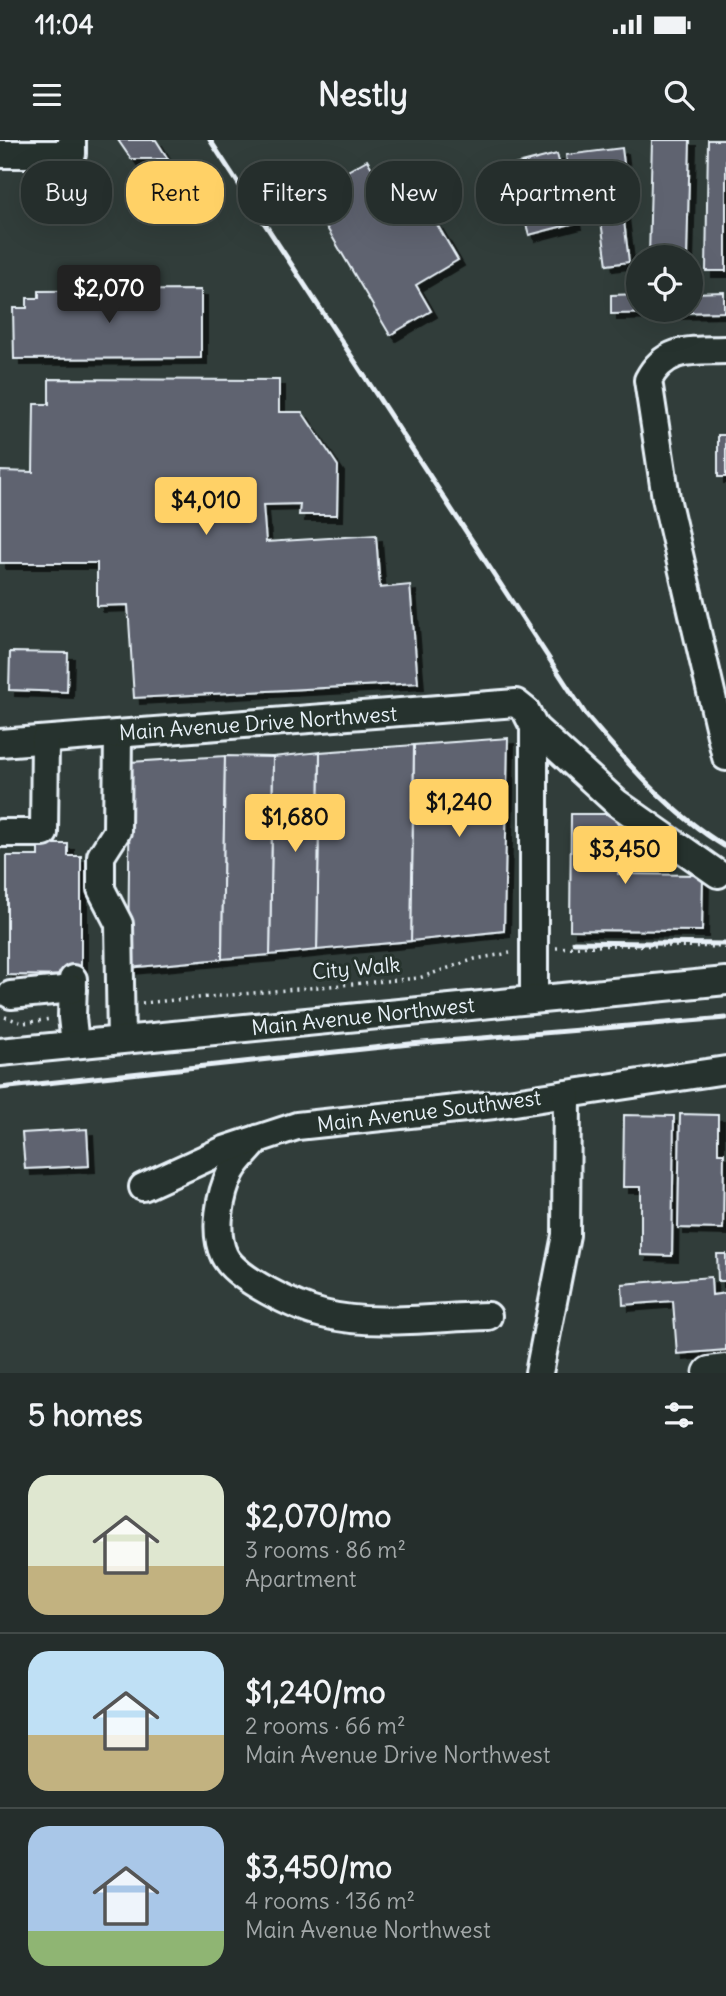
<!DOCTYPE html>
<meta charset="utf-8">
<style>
body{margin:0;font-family:Delius,sans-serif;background:#313a38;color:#f1f3f6;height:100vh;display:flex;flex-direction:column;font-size:26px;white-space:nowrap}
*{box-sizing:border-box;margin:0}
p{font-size:23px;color:#a3a8a9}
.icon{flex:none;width:38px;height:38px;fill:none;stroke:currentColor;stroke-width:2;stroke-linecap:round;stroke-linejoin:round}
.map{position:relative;height:1233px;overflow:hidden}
.details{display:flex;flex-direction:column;background:#252e2c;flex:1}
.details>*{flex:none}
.top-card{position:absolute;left:21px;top:21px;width:684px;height:63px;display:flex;gap:14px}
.fabs{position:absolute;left:626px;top:105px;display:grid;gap:14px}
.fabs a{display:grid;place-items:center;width:77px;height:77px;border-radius:50%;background:#252e2c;box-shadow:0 7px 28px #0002,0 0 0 2px #424a48;font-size:35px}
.price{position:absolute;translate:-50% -60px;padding:0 16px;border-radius:7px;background:#ffd166;color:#111;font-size:23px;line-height:46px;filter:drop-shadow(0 2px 4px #0008)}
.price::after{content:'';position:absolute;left:50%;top:42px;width:21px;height:16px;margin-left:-10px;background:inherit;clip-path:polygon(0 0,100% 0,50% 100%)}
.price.active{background:#222;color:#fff}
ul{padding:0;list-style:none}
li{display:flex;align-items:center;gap:21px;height:175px;padding:0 28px}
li+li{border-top:2px solid #424a48}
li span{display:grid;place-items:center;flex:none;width:196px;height:140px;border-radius:21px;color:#555}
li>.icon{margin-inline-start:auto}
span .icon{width:84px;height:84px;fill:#fffc;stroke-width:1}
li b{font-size:30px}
h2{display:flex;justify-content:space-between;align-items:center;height:84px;padding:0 28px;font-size:30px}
.tag{padding:0 24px;border-radius:28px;background:#252e2c;box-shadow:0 7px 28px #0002,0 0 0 2px #424a48;font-size:24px;line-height:63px}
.tag.active{background:#ffd166;color:#111}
.status{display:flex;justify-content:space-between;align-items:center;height:49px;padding:0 35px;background:#252e2c;direction:ltr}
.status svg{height:19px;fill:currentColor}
header{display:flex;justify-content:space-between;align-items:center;height:91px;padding:0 28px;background:#252e2c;font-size:32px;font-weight:700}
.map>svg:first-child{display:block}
</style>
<div class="status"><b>11:04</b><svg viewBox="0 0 49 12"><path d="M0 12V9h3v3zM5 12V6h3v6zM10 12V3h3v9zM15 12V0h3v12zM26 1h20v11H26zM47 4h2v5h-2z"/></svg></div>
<header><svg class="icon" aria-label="menu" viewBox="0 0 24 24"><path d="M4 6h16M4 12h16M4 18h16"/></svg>Nestly<svg class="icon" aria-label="search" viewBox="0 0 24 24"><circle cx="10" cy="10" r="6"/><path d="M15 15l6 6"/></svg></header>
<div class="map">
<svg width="726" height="1233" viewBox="0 0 726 1233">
<defs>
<filter id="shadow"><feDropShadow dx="6" dy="6" stdDeviation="0" flood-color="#0009"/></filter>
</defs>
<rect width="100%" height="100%" fill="#313d3a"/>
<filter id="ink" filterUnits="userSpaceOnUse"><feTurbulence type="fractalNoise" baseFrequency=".0143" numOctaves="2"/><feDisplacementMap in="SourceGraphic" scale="14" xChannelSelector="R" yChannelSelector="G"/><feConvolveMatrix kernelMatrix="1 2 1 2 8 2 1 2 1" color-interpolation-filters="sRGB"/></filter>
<g filter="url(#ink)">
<g fill="#5f6370" stroke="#e8f1f8" stroke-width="2" filter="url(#shadow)">
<path d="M118 0H156L168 19H131Z"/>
<path d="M652 0H690L687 117H649Z"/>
<path d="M708 0H726V131H706Z"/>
<path d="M622 8 628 55 621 56 629 122 607 125 598 59 572 63 566 15Z"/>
<path d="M557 14 575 83 529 95 510 26Z"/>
<path d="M367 20 388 55 412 42 458 120 416 145 431 171 390 195 307 54Z"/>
<path d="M201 150V218L14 219 13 168H27V158H39V151Z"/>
<path d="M724 152V172L611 174V155L639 154V170H691V153Z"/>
<path d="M49 239 279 240V272H302L338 326 337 375H299L300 364 263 365 266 402 376 395 380 448 410 445 418 543 134 558 128 465 97 466V423H0V331L33 332 34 264H49Z"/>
<rect x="718" y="295" width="8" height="42"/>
<path d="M10 512 68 513 67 552 9 550Z"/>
<path d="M508 598 504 791 411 801 414 605Z"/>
<path d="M414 605 411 801 317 810 320 612Z"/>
<path d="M320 612 317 810 270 815 273 617Z"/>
<path d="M225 616 222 819 128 828 130 622Z"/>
<path d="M225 616 273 617 270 815 222 819Z"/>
<path d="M571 674H619L618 734 703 735 702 791 570 790Z"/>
<path d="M38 704H68V716H81V836L7 835V716H38Z"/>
<path d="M680 974 718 975V1013H724L723 1089 678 1088Z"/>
<path d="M624 975 674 976 672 1116 641 1115V1047H623Z"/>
<path d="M87 989 89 1026 25 1029 22 993Z"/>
<path d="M717 1114H726V1141H718Z"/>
<path d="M711 1137 712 1155 726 1153V1210L677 1214 673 1161 623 1165 622 1144Z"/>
</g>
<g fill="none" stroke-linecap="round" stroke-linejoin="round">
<defs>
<g id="minor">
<path d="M0 14H72V0"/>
<path d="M726 210C692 211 666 206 648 240L666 358 726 617"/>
<path d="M534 587 617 663 718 734"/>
<path d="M118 594 117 691 101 716V749L119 784 121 899"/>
<path d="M0 603 516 563 526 571 534 587V859"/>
<path d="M0 693H44L45 600"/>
<path d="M73 839 72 877 75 904"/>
<path d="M11 855 73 849"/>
<path d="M0 912 726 841"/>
<path d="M258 999C250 1009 237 1020 231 1032 220 1054 213 1092 224 1115 235 1139 298 1168 323 1174 374 1187 436 1177 488 1176"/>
<path d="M143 1047 224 1010 297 986 494 965 726 930"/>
<path d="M539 1233 566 1095 567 954"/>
</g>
<path id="major" d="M710 1233 726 1231"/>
</defs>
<use href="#minor" stroke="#e8f1f8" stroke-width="32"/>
<use href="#major" stroke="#e8f1f8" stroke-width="37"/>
<g stroke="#e8f1f8" stroke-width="3.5" stroke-dasharray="2 5" stroke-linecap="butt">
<path d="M556 808 616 805 726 807"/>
<path d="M142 863 419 838 475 819 510 813"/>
<path d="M5 877 23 883 51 879"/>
</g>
<use href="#minor" stroke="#26332d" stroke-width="26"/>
<use href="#major" stroke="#26332d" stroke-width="32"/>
<g stroke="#e8f1f8" stroke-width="5">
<path d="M210 0 586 575C627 623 671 674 726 707"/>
<path d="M574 802 726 804"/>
<path d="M0 948 410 904 726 878"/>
</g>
</g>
</g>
<g text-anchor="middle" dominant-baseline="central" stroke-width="6" stroke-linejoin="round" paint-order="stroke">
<g font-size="21" fill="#e8f1f8" stroke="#26332d">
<text transform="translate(258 583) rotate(-4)">Main Avenue Drive Northwest</text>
<text transform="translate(356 828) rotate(-5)">City Walk</text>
<text transform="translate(363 876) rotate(-6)">Main Avenue Northwest</text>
<text transform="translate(429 971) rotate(-7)">Main Avenue Southwest</text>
</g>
</g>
</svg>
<div class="fabs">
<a><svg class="icon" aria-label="locate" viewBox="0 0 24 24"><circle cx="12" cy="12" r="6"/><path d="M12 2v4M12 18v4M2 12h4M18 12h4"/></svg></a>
</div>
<b class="price active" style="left:109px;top:185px">$2,070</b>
<b class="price" style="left:206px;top:397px">$4,010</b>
<b class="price" style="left:459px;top:699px">$1,240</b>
<b class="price" style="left:295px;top:714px">$1,680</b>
<b class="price" style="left:625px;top:746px">$3,450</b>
<div class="top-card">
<a class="tag">Buy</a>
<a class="tag active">Rent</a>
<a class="tag">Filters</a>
<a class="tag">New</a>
<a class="tag">Apartment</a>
</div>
</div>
<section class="details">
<h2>5 homes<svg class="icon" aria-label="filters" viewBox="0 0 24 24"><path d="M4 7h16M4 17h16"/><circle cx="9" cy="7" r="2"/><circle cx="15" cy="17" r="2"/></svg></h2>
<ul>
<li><span style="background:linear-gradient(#dfe7d0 65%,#c2b280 0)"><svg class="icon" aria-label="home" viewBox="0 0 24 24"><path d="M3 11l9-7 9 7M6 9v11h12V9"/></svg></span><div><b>$2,070/mo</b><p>3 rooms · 86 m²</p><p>Apartment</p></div></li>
<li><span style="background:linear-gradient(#bfe0f5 60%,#c2b280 0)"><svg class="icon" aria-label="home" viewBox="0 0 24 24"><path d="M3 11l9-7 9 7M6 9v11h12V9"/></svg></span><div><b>$1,240/mo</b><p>2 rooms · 66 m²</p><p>Main Avenue Drive Northwest</p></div></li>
<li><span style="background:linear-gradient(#a9c7e8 75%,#8fb573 0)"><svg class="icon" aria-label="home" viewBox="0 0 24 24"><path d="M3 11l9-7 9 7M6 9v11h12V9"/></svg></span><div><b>$3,450/mo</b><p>4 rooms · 136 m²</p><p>Main Avenue Northwest</p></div></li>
</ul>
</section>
